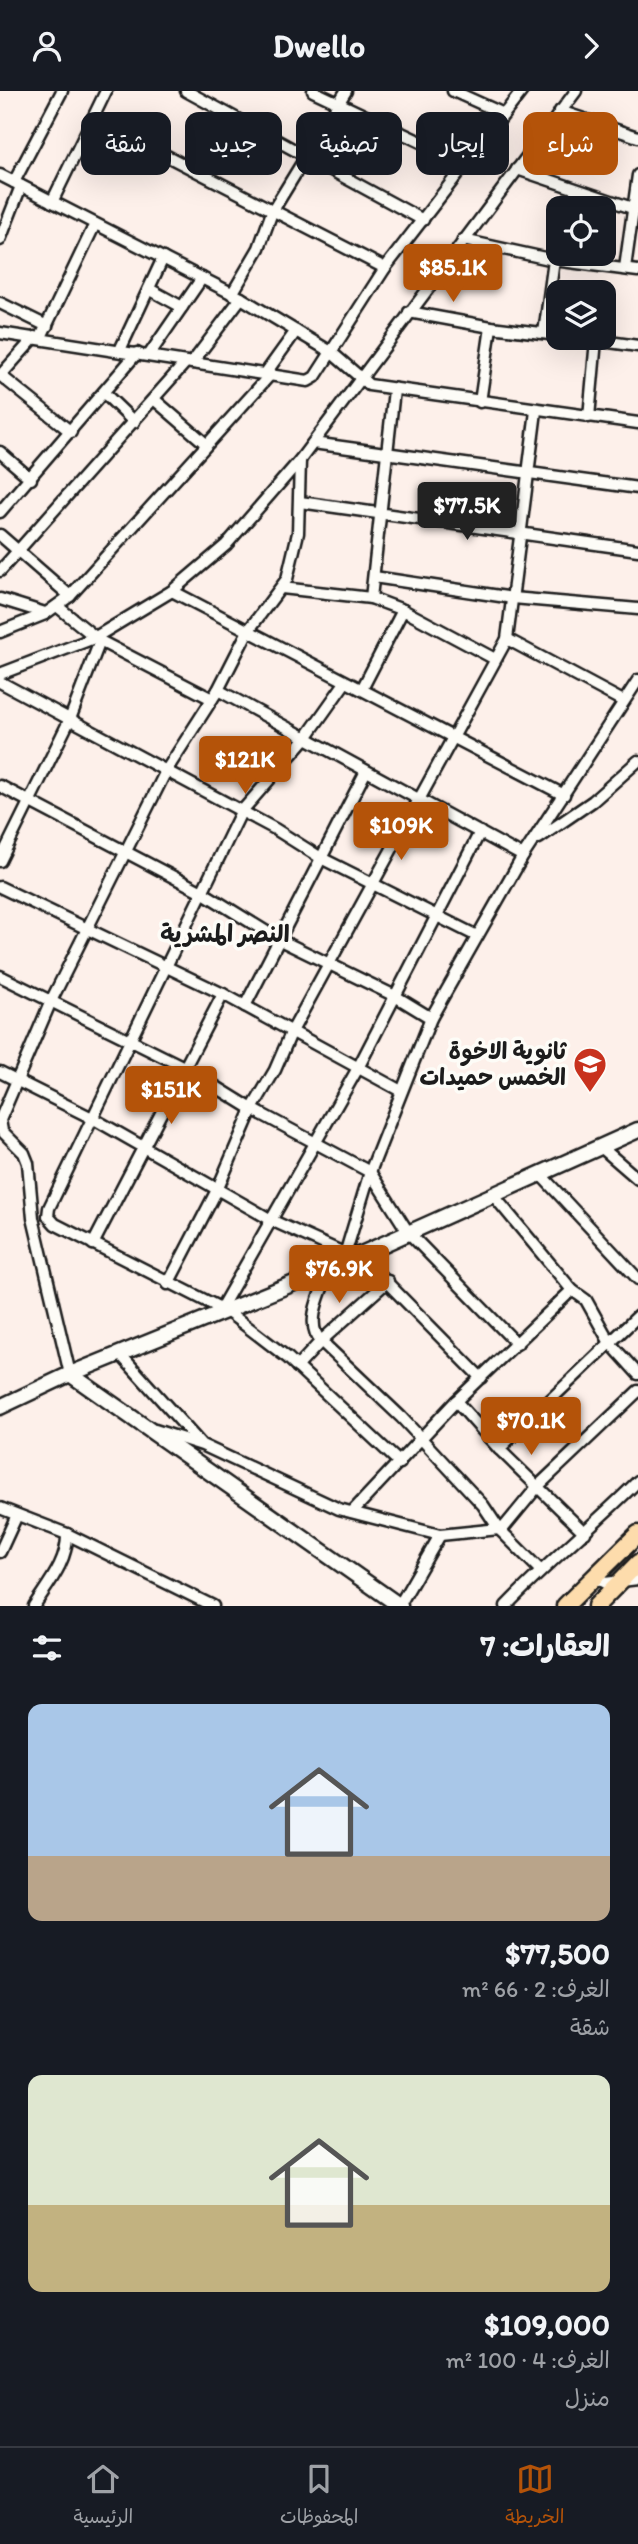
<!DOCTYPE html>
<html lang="ar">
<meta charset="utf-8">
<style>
body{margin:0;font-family:Itim,"Playpen Sans Arabic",sans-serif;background:#20242c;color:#f1f3f6;direction:rtl;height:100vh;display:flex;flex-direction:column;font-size:26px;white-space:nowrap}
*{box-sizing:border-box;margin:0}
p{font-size:23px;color:#9ea1a6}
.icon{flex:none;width:38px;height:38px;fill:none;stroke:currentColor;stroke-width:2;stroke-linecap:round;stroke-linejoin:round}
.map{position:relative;height:1515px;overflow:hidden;direction:ltr}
.sheet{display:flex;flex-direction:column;background:#171b24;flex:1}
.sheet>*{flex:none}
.top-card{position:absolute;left:21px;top:21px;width:597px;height:63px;direction:rtl;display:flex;gap:14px}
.tools{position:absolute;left:546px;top:105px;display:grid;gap:14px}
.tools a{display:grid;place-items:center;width:70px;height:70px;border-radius:14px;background:#171b24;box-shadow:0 7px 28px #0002;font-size:35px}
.price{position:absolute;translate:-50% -60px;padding:0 16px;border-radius:7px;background:#b45309;color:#fff;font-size:23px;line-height:46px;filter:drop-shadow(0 2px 4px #0008)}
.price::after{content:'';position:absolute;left:50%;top:42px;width:21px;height:16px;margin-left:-10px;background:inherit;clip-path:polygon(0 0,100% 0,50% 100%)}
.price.on{background:#222;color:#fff}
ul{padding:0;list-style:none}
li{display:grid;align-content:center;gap:14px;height:371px;padding:0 28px}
li span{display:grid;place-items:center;height:217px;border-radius:14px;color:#555}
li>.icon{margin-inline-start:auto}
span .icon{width:126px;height:126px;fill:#fffc;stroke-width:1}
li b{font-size:30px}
h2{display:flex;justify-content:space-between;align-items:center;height:84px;padding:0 28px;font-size:30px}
.tag{padding:0 24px;border-radius:14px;background:#171b24;box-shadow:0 7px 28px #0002;font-size:24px;line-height:63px}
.tag.on{background:#b45309;color:#fff}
header{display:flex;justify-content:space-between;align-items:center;height:91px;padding:0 28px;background:#171b24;font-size:32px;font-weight:700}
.tab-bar{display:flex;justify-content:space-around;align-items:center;height:98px;border-top:2px solid #363941;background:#171b24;font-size:19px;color:#9ea1a6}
.tab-bar a{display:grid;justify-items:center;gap:4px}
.tab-bar .on{color:#b45309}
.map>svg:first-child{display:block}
</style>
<header><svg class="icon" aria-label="forward" viewBox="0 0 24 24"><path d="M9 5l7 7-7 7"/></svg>Dwello<svg class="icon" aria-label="person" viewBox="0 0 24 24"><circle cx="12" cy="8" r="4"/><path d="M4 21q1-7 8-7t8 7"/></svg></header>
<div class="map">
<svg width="638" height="1515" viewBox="0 0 638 1515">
<rect width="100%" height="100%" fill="#fdf0ea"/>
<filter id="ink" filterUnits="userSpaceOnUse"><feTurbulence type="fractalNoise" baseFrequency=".0143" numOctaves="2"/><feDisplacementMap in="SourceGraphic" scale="14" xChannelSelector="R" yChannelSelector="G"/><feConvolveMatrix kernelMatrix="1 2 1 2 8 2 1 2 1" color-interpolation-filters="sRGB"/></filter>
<g filter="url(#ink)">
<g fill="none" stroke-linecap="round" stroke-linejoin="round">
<defs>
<g id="street">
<path d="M186 0 423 129"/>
<path d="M313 0 465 72"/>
<path d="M453 0 504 23"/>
<path d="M560 20 638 46"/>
<path d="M93 27 385 177"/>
<path d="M517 78 638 119"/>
<path d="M0 84 241 207 331 261 369 294 638 332"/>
<path d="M14 91 62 0"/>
<path d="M52 111 106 0"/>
<path d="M0 149 21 95"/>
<path d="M463 149 554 169 638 180"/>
<path d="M625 177 638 84"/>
<path d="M149 198 182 216"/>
<path d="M232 203 259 157 272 121 346 0"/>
<path d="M0 212 47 235"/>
<path d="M409 221 491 236 558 244"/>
<path d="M0 242 308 290 315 286 385 177 522 0"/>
<path d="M544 242 554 169"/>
<path d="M41 246 95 133"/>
<path d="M580 247 638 255"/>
<path d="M120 259 163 167"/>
<path d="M149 264 202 187"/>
<path d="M192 272 241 207"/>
<path d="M265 283 296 240"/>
<path d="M0 284 71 341"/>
<path d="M0 285 35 246"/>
<path d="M104 302 134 331"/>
<path d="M155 309 206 353"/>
<path d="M480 311 491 236"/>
<path d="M589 326 596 249"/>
<path d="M313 352 638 397"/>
<path d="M0 361 31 388"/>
<path d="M300 411 638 459"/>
<path d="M0 421 137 262"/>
<path d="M0 444 70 505"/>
<path d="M0 480 186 271"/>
<path d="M374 486 513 507 638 518"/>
<path d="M282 497 371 507 403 519 495 568"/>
<path d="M172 500 564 704"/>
<path d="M371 507 394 299"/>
<path d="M0 508 45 522"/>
<path d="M57 515 100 550 212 608"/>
<path d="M0 541 45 523 70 505 270 284"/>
<path d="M507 548 623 610"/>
<path d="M0 583 94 547 172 500 226 454 300 369 576 0"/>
<path d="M0 591 275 738 321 767 477 845"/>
<path d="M344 593 305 648 241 721 49 1117 48 1125 55 1133 228 1221 288 1267 400 1372"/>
<path d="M362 598 403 519"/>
<path d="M218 599 523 765"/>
<path d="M0 695 202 801 278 848 395 905 431 927"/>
<path d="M539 747 593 710 638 670"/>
<path d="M0 770 70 628 100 550"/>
<path d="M0 796 223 903 401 1000"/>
<path d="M0 885 184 976 252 1018 370 1081 408 1141 517 1253"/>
<path d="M245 915 365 682"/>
<path d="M0 981 94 1028 273 1130 344 1162"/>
<path d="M601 1056 638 1088"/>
<path d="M540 1083 638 1188"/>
<path d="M494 1105 572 1199 586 1209 610 1252 638 1283"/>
<path d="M93 1153 223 903"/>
<path d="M358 1162 481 1287"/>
<path d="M343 1170 370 1081 431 927 523 765 638 589"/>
<path d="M330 1177C323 1197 303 1233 321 1250L388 1190"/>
<path d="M168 1193 218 1097 252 1018 275 979 291 942 507 548 536 320"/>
<path d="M221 1217 358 977 480 741"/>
<path d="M121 1264 200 1352"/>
<path d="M297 1276 321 1250 401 1326 483 1414 499 1438"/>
<path d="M70 1283 33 1127 28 1072 24 1062 2 1040 0 1029 51 910 166 680 218 599 248 540 287 488 298 442 300 369"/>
<path d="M456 1310 499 1358 585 1442"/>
<path d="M155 1339 202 1354 339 1418 440 1444 499 1438 540 1479"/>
<path d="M499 1358 638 1225"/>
<path d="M0 1417 67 1443C68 1470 48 1493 34 1515"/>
<path d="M352 1421 456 1310 572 1199"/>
<path d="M501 1440 538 1395 638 1300"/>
<path d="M67 1443 213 1515"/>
<path d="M0 1461 17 1424"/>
<path d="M594 1486 605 1492 638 1488"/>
<path d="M399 1515 440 1444"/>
<path d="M506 1515C548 1471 595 1433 638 1390"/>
</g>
<g id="secondary">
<path d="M70 1283 400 1515"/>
<path d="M0 1316 70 1283 319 1182 638 1039"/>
</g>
<g id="primary">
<path d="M565 1515 638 1443"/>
<path d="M596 1515 638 1472"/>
</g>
</defs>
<use href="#street" stroke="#1c1c1c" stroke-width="15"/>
<use href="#secondary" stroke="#1c1c1c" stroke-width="19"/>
<use href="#primary" stroke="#1c1c1c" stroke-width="21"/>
<use href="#street" stroke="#fdfcf7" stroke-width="10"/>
<use href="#secondary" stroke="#fdfcf7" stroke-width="14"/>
<use href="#primary" stroke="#fddcac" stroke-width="16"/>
</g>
</g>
<defs>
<symbol id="school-pin" viewBox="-11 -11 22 30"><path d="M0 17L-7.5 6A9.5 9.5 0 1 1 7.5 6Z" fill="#c8321e" stroke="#fdfcf7"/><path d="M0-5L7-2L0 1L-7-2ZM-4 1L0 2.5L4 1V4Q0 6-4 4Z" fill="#fff"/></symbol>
</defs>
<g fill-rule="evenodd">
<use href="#school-pin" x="571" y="954" width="38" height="52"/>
</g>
<g text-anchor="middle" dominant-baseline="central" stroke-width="7" stroke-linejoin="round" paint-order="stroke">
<g font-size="23" font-weight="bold" fill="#1c1c1c" stroke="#fdfcf7" text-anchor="end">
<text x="566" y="960">ثانوية الاخوة<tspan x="566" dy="26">الخمس حميدات</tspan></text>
</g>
<g font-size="24" font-weight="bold" fill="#1c1c1c" stroke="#fdfcf7">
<text x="225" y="842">النصر المشرية</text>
</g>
</g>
</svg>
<div class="tools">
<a><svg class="icon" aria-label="locate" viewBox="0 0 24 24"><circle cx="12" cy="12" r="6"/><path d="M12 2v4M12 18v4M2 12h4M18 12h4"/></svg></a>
<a><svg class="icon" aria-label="layers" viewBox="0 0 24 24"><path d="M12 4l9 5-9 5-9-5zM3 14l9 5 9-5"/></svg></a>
</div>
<b class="price" style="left:453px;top:213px">$85.1K</b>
<b class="price on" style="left:467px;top:451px">$77.5K</b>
<b class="price" style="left:245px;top:705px">$121K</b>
<b class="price" style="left:401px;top:771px">$109K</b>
<b class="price" style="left:171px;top:1035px">$151K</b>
<b class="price" style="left:339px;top:1214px">$76.9K</b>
<b class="price" style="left:531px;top:1366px">$70.1K</b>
<div class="top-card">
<a class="tag on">شراء</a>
<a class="tag">إيجار</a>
<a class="tag">تصفية</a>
<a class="tag">جديد</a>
<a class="tag">شقة</a>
</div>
</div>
<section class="sheet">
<h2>العقارات: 7<svg class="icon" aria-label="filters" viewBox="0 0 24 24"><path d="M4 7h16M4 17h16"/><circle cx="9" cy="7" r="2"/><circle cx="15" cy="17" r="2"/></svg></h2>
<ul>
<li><span style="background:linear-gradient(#a9c7e8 70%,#b9a48a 0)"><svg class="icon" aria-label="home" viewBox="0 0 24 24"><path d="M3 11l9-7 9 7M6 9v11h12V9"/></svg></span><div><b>$77,500</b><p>الغرف: 2 · 66 m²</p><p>شقة</p></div></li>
<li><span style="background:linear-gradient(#dfe7d0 60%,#c2b280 0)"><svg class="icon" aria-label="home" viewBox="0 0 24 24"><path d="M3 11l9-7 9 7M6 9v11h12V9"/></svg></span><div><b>$109,000</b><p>الغرف: 4 · 100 m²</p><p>منزل</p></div></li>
</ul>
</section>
<nav class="tab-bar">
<a class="on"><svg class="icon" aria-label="map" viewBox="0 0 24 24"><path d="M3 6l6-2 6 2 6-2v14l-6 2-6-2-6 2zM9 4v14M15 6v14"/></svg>الخريطة</a>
<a><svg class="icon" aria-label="saved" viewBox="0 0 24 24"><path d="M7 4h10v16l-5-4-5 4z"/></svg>المحفوظات</a>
<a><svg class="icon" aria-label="home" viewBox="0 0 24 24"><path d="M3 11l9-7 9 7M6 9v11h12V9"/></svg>الرئيسية</a>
</nav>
